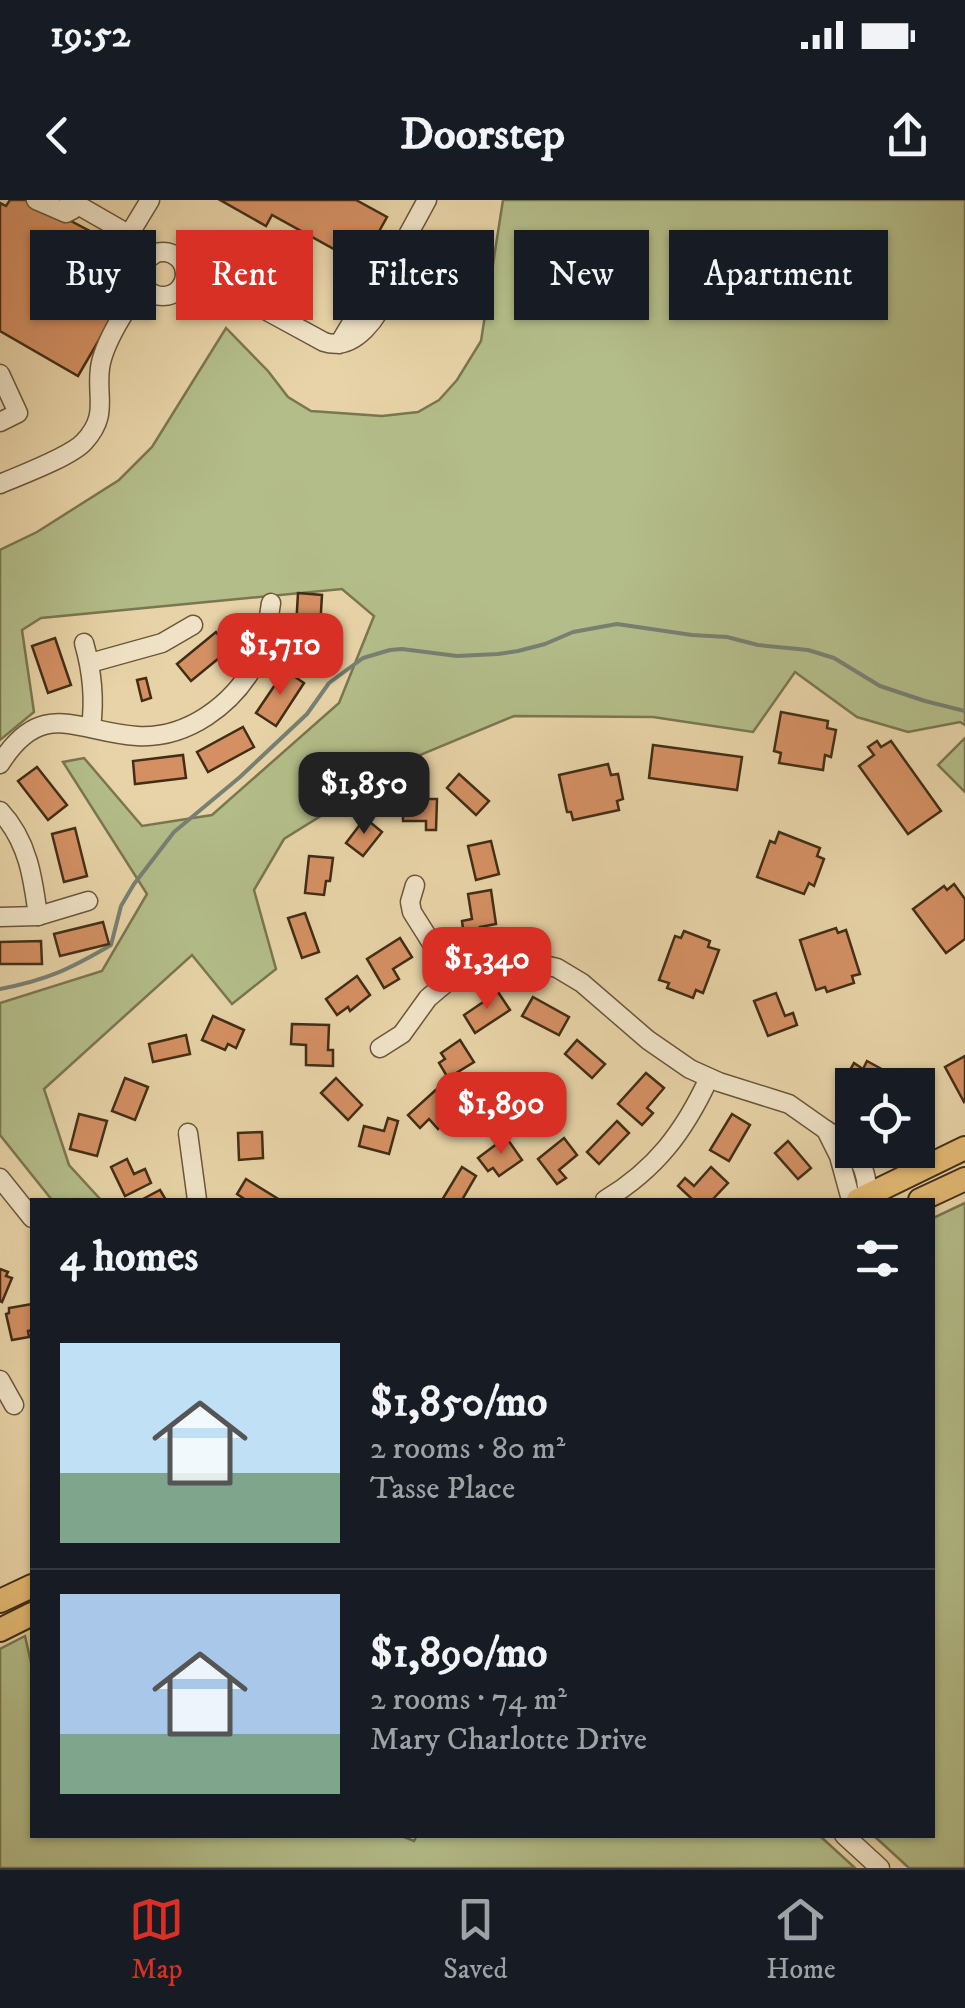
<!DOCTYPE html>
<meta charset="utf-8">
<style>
body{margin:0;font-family:"IM FELL DW Pica",serif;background:#242831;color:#f1f3f6;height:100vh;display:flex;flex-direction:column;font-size:38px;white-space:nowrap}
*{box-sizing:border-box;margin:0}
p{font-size:32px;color:#9ea1a6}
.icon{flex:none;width:55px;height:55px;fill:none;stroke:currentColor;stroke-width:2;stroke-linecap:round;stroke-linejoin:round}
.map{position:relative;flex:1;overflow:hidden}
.panel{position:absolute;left:30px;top:998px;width:905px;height:640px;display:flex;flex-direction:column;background:#171b24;border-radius:0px;box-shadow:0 2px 8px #0004}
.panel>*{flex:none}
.top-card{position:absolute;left:30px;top:30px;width:905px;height:90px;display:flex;gap:20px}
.controls{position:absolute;left:835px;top:868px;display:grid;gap:20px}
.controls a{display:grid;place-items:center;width:100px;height:100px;border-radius:0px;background:#171b24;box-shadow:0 2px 8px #0004;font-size:50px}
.price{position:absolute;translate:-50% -85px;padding:0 22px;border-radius:20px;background:#d93025;color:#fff;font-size:32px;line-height:65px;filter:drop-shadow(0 2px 5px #0008)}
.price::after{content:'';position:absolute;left:50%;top:60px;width:30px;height:22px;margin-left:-15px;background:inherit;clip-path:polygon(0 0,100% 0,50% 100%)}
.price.on{background:#222;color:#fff}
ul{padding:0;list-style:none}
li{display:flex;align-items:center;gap:30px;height:250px;padding:0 30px}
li+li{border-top:2px solid #363941}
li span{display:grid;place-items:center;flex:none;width:280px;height:200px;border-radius:0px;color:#555}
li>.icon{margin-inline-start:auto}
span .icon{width:120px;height:120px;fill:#fffc;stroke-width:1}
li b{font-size:42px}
h2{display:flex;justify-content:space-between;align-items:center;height:120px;padding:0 30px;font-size:42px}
.tag{padding:0 35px;border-radius:0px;background:#171b24;box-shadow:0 2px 8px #0004;font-size:35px;line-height:90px}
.tag.on{background:#d93025;color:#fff}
.status{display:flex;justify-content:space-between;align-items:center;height:70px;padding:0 50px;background:#171b24;direction:ltr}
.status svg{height:28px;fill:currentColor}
header{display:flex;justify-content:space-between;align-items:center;height:130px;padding:0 30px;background:#171b24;font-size:45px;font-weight:700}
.tabs{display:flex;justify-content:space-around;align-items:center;height:140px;border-top:2px solid #363941;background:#171b24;font-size:28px;color:#9ea1a6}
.tabs a{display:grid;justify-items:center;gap:5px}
.tabs .on{color:#d93025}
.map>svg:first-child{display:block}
</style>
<div class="status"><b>19:52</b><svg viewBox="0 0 49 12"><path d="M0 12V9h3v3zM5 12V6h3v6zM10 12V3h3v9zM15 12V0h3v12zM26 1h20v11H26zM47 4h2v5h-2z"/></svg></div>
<header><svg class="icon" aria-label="back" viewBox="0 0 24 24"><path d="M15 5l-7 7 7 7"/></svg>Doorstep<svg class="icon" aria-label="share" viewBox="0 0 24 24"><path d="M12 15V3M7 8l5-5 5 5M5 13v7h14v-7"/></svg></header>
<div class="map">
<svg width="965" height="1668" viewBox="0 0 965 1668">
<rect width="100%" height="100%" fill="#e7d3a7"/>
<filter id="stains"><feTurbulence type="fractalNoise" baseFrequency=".002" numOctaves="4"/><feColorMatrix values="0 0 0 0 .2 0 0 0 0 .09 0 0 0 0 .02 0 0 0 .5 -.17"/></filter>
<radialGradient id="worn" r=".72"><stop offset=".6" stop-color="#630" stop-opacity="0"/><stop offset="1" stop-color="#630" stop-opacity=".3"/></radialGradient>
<g fill="#b3bd89" stroke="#7a7650" stroke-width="2.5">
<path d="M503 0H965V525L960 522 908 532 857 517 795 472 753 532 653 517 514 516 415 557 284 639 254 690 276 769 232 804 192 755 44 889 69 965 101 1000H52L0 935V803L102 771 147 694 63 562 84 558 142 626 212 615 339 503 374 416 342 389 41 418 22 430 34 512 0 540V350L37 332 119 280 152 247 226 128 268 171 288 197 311 211 382 216 418 212 439 200 457 180 481 141Z"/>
<path d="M965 538V592L938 565Z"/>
<path d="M965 1003V1668H909L873 1635H932L933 1018Z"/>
<path d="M25 1436 32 1467V1635H399L414 1641 417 1635H819L855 1668H0V1449Z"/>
</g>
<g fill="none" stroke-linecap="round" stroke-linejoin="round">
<path stroke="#778073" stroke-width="4" d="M0 789C47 780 70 769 111 745L121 706 134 684 174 632 240 577 307 514 329 483 363 458 390 450 402 449 457 456 498 454 518 451 545 444 573 432 617 424 692 435 727 437 758 445 808 450 834 458 880 486 925 501 965 511"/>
</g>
<g fill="#d49063" stroke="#422e16" stroke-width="2.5">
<path d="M10 0H26L44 7 105 39 108 42 98 59 134 80 78 176 0 131V3L6 6Z"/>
<path d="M220 0H356L387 17 361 64 272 15 266 26Z"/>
<path d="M298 393 322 395 319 445 295 444Z"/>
<path d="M216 432 230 449 191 481 177 464Z"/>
<path d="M55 438 71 485 48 493 32 446Z"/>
<path d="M285 470 304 483 276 526 256 513Z"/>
<path d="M146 478 151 498 142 501 137 480Z"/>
<path d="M781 512 828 521 827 528 836 530 831 557 825 555 823 570 779 563 781 553 774 551Z"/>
<path d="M243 527 254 547 208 572 197 552Z"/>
<path d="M877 541 881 547 891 541 941 611 908 634 859 566 874 555 868 547Z"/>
<path d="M653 545 742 557 737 590 649 578Z"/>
<path d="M183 555 186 578 135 584 133 561Z"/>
<path d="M608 564 611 575 618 574 623 599 617 601 619 610 573 620 571 612H567L559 575Z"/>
<path d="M37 567 67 605 48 620 18 581Z"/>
<path d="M459 574 489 601 476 615 447 588Z"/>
<path d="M403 599H437L436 630H426V621H403Z"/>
<path d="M365 618 382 632 363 656 346 643Z"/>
<path d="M75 628 87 676 64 682 52 634Z"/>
<path d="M779 632 820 648 817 656 824 659 814 686 809 683 804 694 757 677 770 641 775 643Z"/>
<path d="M491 641 499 674 476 680 468 646Z"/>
<path d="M309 656 333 658 330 681H326L324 695 305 693Z"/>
<path d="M954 684 965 699V739L946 753 913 709 944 686 947 690Z"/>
<path d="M491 690 496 724 480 727 481 734 464 737 462 721 472 719 468 694Z"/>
<path d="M305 713 319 752 302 758 288 718Z"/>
<path d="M103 722 109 744 60 756 54 734Z"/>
<path d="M836 728 838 733 846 730 860 774 852 776 854 783 827 792 825 787 816 790 800 740Z"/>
<path d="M684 731 710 741 708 747 719 750 703 793 696 790 693 798 667 788 669 783 659 780 675 736 681 738Z"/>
<path d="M400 738 412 757 393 769 399 779 384 788 367 759Z"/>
<path d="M41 741 42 764H0V742Z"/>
<path d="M357 776 370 795 350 811 348 807 337 815 326 799Z"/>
<path d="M498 792 510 810 475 833 464 815Z"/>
<path d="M776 793 785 816 793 813 797 825 768 836 754 801Z"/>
<path d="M533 797 569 817 559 835 522 816Z"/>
<path d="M213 816 244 830 236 848 228 844 225 850 202 840Z"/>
<path d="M292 824 329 825 328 850H333V866L306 865V845L291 844Z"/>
<path d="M186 835 190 854 153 862 149 844Z"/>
<path d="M460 840 474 862 448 878 439 863 445 859 441 853Z"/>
<path d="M577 840 605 864 592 878 565 854Z"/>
<path d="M965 856V901L964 902 945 867Z"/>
<path d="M867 861 911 885H852V894L840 887 854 863 863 869Z"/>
<path d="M646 873 664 888 647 908 653 913 642 925 618 904Z"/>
<path d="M125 878 148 887 135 920 112 911Z"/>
<path d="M336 878 362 905 348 920 321 893Z"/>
<path d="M439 887 454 903 442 915 447 920 438 929 429 919 420 928 408 915Z"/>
<path d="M79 914 107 921 97 956 70 949Z"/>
<path d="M732 914 750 925 729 961 710 950Z"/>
<path d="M388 918 398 921 389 954 359 946 364 926 384 931Z"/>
<path d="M617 921 629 933 599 964 587 952Z"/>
<path d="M262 932 263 958 239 960 238 933Z"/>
<path d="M506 937 522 960 499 976 493 968 488 971 478 958Z"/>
<path d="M564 938 577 955 559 970 566 978 557 984 538 959Z"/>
<path d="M788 941 811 968 798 979 775 953Z"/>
<path d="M127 959 134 974 145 969 151 983 125 996 111 967Z"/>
<path d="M462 967 476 976 462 1000H442Z"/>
<path d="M711 967 728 983 712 1000H693L678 986 685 978 694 986Z"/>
<path d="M246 979 280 1000H246L237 994Z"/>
<path d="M160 990 166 1000H141Z"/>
<path d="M0 1069 8 1072 6 1076 12 1078 2 1102 0 1101Z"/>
<path d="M32 1104V1130L28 1131 29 1137 12 1140 6 1114 9 1113V1108Z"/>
</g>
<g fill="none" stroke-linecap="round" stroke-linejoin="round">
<defs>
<g id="minor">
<path d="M36 0 66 13 72 10 78 0"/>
<path d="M69 0 137 39 152 56"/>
<circle cx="163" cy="74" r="22"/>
<path d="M110 66 150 0"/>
<path d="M391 66 427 0"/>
<path d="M185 73 199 74 324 142C355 152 380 116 388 90 390 82 389 73 391 66L378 79 339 144"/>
<path d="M0 174 18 213 0 222"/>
<path d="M0 284C21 275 70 257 84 242 109 215 96 198 100 168 103 145 128 102 145 86"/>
<path d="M84 443C92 471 95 498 91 527"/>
<path d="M90 463 162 443 193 425"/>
<path d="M0 564C42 497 77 532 137 536 187 539 233 505 256 462 266 445 268 422 271 403"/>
<path d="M0 611C28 641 33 678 38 716"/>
<path d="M415 685 410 702 412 712 453 777"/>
<path d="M0 717 38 716 88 701"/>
<path d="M380 848 402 834 428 798 453 777 478 765 499 761 532 762 557 768 582 783 648 840 690 869 719 882 789 904 826 930"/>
<path d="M188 933 197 1000"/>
<path d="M0 978 32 1018"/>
<path d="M605 1000C656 969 684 932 709 878"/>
<path d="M851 1000 839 956 826 930C853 945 871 968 866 1000"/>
<path d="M0 1180 14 1205"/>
<path d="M844 1635 880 1668"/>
</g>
<g id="major">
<path d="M858 1000 965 948"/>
<path d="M920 1000 965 979"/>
<path d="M0 1401 32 1386"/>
<path d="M0 1430 32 1414"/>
</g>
</defs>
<use href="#minor" stroke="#6b573a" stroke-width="21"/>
<use href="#major" stroke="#422e16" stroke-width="26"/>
<use href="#minor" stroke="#efe2c6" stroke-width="18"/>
<use href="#major" stroke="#e4ba74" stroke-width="22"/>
</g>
<rect width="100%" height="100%" filter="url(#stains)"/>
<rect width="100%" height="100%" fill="url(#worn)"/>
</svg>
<div class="controls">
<a><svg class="icon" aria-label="locate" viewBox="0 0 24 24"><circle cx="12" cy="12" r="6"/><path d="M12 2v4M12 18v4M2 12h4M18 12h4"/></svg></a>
</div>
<b class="price" style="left:280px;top:498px">$1,710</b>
<b class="price on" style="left:364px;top:637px">$1,850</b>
<b class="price" style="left:487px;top:812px">$1,340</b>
<b class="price" style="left:501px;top:957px">$1,890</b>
<div class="top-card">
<a class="tag">Buy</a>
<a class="tag on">Rent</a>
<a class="tag">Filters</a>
<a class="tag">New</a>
<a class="tag">Apartment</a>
</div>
<section class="panel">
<h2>4 homes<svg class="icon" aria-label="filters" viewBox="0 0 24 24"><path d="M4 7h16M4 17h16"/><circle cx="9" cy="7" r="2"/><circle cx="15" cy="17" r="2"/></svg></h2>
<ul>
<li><span style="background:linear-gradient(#bfe0f5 65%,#7fa58c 0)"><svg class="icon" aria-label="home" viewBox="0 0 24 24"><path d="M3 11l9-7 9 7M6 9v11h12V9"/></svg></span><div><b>$1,850/mo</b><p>2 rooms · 80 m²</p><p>Tasse Place</p></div></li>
<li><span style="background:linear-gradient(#a9c7e8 70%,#7fa58c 0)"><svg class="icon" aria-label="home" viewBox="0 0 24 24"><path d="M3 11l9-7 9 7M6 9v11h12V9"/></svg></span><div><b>$1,890/mo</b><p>2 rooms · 74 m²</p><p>Mary Charlotte Drive</p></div></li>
</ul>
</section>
</div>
<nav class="tabs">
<a class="on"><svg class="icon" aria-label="map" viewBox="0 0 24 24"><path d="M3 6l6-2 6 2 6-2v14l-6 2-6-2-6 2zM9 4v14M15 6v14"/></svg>Map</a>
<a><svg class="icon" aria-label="saved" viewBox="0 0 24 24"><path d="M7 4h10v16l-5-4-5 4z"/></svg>Saved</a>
<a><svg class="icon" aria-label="home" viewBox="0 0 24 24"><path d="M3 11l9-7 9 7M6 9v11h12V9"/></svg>Home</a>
</nav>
